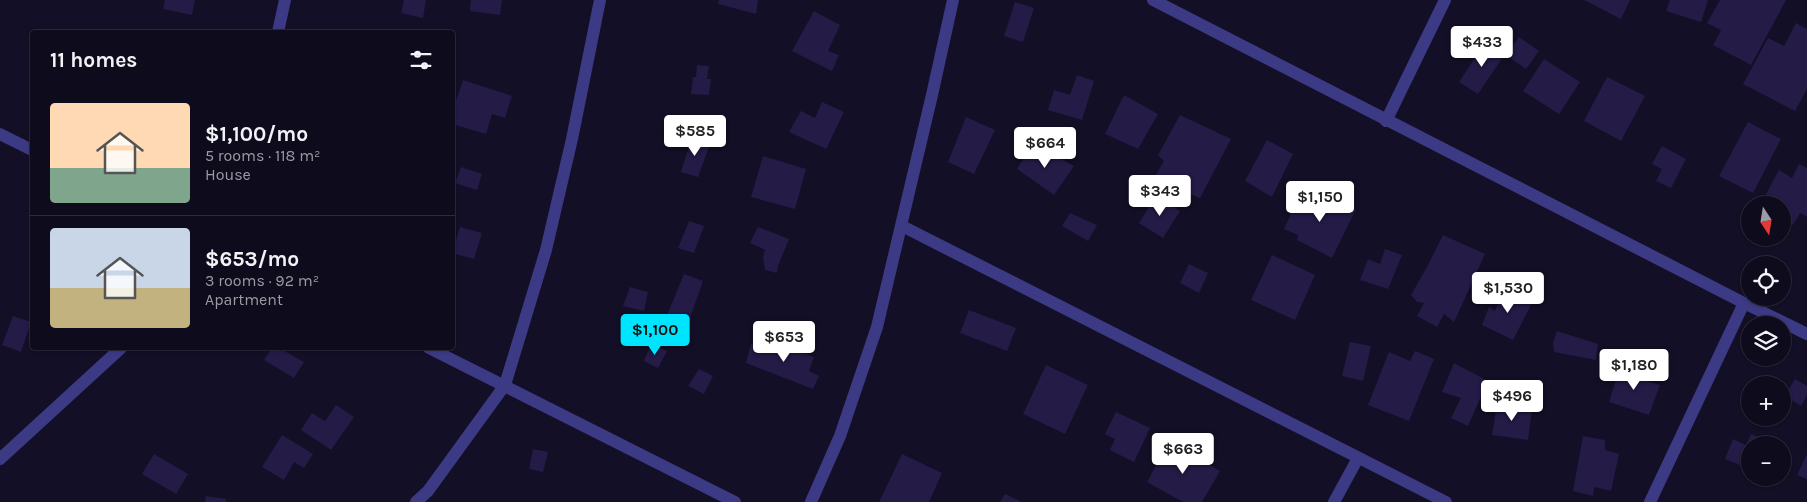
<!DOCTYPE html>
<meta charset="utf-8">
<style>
body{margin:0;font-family:Karla,sans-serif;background:#171425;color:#f1f3f6;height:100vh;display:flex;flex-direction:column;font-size:19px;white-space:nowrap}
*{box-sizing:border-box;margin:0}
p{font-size:16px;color:#9b9ba3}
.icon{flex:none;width:28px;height:28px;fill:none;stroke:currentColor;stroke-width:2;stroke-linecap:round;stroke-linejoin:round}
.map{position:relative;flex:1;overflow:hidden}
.panel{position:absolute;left:30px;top:30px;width:425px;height:320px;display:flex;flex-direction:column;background:#0e0b1c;border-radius:5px;box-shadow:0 1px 4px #0004,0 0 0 1px #2e2b3b}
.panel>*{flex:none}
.needle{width:32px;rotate:168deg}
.fabs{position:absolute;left:1741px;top:196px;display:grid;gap:10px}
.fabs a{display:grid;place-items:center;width:50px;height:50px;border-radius:50%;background:#0e0b1c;box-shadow:0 1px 4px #0004,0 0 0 1px #2e2b3b;font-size:25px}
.price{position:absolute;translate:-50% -42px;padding:0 11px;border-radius:5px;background:#fff;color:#222;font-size:16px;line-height:32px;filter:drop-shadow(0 1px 2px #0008)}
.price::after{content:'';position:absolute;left:50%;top:30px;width:15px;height:11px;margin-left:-8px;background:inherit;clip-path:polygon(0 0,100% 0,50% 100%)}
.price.selected{background:#00e5ff;color:#111}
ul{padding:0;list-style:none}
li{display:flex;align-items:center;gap:15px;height:125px;padding:0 20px}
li+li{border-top:1px solid #2e2b3b}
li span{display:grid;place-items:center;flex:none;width:140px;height:100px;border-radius:5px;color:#555}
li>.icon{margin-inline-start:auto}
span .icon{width:60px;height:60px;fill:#fffc;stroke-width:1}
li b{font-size:21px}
h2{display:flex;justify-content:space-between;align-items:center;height:60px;padding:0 20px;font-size:21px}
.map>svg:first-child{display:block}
</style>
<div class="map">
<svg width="1807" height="502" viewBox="0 0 1807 502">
<rect width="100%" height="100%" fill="#130f26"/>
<g fill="#241b47">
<path d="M165 0H195L192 15 163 9Z"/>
<path d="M404 0H426L423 18 401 13Z"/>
<path d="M471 0H502L500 15 470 11Z"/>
<path d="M719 0H758L756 14 718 4Z"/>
<path d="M1584 0H1630L1621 19Z"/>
<path d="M1670 0H1708L1701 22 1666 11Z"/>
<path d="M1720 0H1786L1751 65 1713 45 1721 30 1707 23Z"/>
<path d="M1015 2 1034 8 1023 42 1004 36Z"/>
<path d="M814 11 840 25 828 51 839 55 832 71 792 51Z"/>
<path d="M1796 23 1807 29V89L1795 111 1743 84 1768 38 1784 46Z"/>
<path d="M1519 37 1539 51 1526 69 1506 55Z"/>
<path d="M1486 41 1505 54 1478 94 1459 82Z"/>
<path d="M1544 59 1580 82 1559 114 1523 91Z"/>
<path d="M697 65 709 66 707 79H711L709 95 691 94 693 77H696Z"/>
<path d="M1077 75 1094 81 1082 120 1048 110 1054 90 1070 95Z"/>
<path d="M1607 77 1645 96 1621 141 1584 121Z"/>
<path d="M463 80 512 96 505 118 492 114 486 134 452 124V112Z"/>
<path d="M1124 95 1158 114 1138 149 1105 134Z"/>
<path d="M822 102 844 112 826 149 789 132 801 111 815 118Z"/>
<path d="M1180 115 1231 139 1200 198 1153 180 1164 161 1158 155Z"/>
<path d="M966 117 995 130 974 174 948 162Z"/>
<path d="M1748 122 1781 139 1753 193 1719 176Z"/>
<path d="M692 137 710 144 698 177 681 172Z"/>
<path d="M1267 140 1293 154 1272 197 1245 181Z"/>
<path d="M1033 144 1074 166 1054 195 1017 169Z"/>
<path d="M1662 146 1686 159 1671 188 1656 181 1662 169 1652 164Z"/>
<path d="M763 156 806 169 795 209 751 197Z"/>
<path d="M1799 164 1807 168V217L1800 213 1793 225 1782 219V205H1780L1782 202 1766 194 1779 170 1792 178Z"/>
<path d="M461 167 482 174 477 190 455 183Z"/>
<path d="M1301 192 1335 207 1337 199 1356 209 1332 258 1297 240 1298 235 1284 229Z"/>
<path d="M1156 196 1180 211 1163 238 1139 223Z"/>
<path d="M1070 213 1097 225 1088 241 1062 226Z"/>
<path d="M689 221 704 226 694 253 678 248Z"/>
<path d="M460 227 482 233 474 259 452 253Z"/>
<path d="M758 227 789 239 778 266 777 273 765 270 763 256 765 250 750 243Z"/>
<path d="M1443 235 1485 254 1454 322 1444 314 1437 327 1417 316 1424 303 1417 302 1411 295 1428 265Z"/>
<path d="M1385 249 1402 255 1388 289 1360 280 1368 259 1380 264Z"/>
<path d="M1272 255 1315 275 1295 320 1251 300Z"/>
<path d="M1189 264 1208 273 1199 293 1180 283Z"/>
<path d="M684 274 703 281 685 332 663 325Z"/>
<path d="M630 287 648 292 644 311 623 306Z"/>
<path d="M1505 288 1533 301 1513 340 1482 325 1489 307 1495 311Z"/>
<path d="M969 310 1016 328 1007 351 960 333Z"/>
<path d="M13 316 31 322 21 352 2 345Z"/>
<path d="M1557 331 1598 344 1596 360 1554 352 1553 342Z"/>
<path d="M772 340 814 357 809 371 819 376 813 389 746 363 751 344 769 349Z"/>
<path d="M1350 342 1371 346 1363 381 1342 376Z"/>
<path d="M651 344 667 351 658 368 644 361Z"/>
<path d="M272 348H279L304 362 294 378 264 360Z"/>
<path d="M1415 351 1434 359 1409 421 1368 405 1389 352 1410 361Z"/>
<path d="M1454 363 1488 381 1468 426 1451 418 1461 398 1442 392Z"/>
<path d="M1621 364 1641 370 1640 379 1660 385 1649 415 1609 402Z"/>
<path d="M1046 365 1088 385 1065 434 1023 414Z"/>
<path d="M699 369 713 376 704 394 688 386Z"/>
<path d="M1795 379 1807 386V395L1801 406 1785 396Z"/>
<path d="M1497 404 1532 409 1528 440 1492 435Z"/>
<path d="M336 405 354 417 331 450 301 430 312 413 325 421Z"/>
<path d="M1116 412 1150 428 1134 462 1110 450 1115 439 1105 434Z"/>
<path d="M1751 434 1769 441 1767 445H1750V469L1725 459 1733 439 1746 445Z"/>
<path d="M282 435 313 454 304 468 294 462 284 480 262 467Z"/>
<path d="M1583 436 1605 440V450L1619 454 1611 491 1594 487 1593 496 1573 491Z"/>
<path d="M1169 442 1220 471 1202 502H1183L1147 482Z"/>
<path d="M533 449 548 452 543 472 529 469Z"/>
<path d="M154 454 188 474 176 494 142 474Z"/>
<path d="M902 454 942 473 929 502H879Z"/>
<path d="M1807 454V479L1797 475Z"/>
<path d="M1005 494 1022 502H1000Z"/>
<path d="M206 496 226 499V502H205Z"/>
</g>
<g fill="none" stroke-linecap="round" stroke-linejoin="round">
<g stroke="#3d3a85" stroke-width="12">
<path d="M1153 0 1744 303 1807 334"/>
<path d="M278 32 285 0"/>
<path d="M1386 121 1445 0"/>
<path d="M0 134 32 150"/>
<path d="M902 226 1446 502"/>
<path d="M429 348 735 502"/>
<path d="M0 459 121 348"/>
<path d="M416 502 428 491 505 385 546 250 572 139 600 0"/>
<path d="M811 502 840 436 877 327 932 95 953 0"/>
<path d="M1334 502 1358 458"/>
<path d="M1650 502 1744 303"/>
</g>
</g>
</svg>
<div class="fabs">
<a><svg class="needle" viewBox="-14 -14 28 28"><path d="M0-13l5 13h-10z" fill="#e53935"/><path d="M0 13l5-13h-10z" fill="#9b9ba3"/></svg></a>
<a><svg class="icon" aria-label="locate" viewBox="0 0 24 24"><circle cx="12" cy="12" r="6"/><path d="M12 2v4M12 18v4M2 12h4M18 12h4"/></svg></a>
<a><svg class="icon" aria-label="layers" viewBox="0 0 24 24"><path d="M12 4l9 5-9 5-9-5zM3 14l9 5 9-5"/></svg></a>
<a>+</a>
<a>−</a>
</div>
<b class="price" style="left:1482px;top:68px">$433</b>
<b class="price" style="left:695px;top:157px">$585</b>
<b class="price" style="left:1045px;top:169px">$664</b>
<b class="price" style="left:1160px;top:217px">$343</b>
<b class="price" style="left:1320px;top:223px">$1,150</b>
<b class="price" style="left:1508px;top:314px">$1,530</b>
<b class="price selected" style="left:655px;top:356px">$1,100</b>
<b class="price" style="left:784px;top:363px">$653</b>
<b class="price" style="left:1634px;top:391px">$1,180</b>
<b class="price" style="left:1512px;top:422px">$496</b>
<b class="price" style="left:1183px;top:475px">$663</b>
<section class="panel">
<h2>11 homes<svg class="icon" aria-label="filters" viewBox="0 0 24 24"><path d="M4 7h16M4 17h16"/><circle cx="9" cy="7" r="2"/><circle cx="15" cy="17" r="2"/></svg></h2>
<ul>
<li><span style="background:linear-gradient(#ffd9b3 65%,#7fa58c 0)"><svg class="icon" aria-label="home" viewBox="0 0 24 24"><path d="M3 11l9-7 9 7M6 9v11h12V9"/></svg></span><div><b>$1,100/mo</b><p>5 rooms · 118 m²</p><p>House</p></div></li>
<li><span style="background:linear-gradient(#c9d6e8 60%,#c2b280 0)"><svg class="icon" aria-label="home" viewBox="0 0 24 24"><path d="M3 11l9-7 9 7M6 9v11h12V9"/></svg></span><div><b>$653/mo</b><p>3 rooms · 92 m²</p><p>Apartment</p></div></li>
</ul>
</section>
</div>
